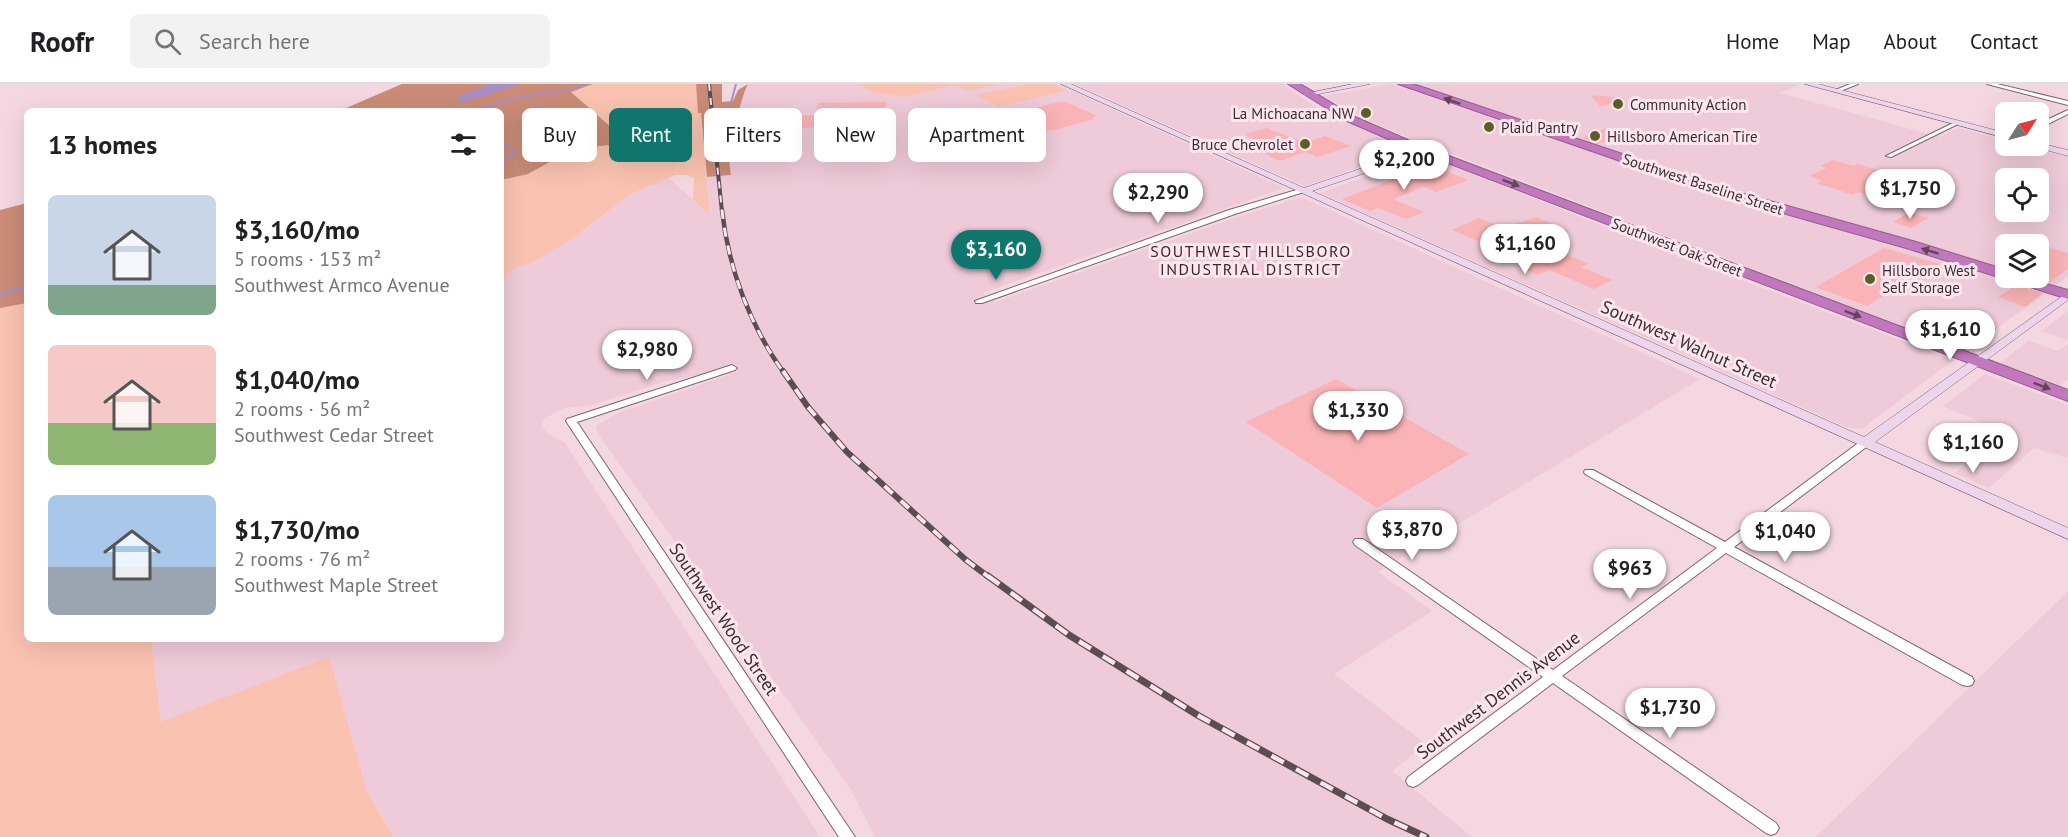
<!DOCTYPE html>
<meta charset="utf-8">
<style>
body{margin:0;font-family:"PT Sans",sans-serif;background:#f2f2f2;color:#202124;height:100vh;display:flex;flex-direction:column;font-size:22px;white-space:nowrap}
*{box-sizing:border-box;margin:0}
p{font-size:20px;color:#757577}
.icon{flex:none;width:33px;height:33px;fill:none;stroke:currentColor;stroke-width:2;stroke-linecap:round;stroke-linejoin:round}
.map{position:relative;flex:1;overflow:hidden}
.sheet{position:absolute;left:24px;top:24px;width:480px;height:534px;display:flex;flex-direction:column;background:#fff;border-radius:9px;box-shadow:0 6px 24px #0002}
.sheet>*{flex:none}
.guide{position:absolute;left:522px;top:24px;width:570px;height:54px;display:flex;gap:12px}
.needle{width:39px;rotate:54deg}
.fabs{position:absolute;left:1995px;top:18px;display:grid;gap:12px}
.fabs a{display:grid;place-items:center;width:54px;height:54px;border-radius:9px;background:#fff;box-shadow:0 6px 24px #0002;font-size:30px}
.price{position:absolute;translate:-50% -51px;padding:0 14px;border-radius:21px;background:#fff;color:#222;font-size:20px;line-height:39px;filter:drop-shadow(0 2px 3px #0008)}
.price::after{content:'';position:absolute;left:50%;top:36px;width:18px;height:14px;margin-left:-9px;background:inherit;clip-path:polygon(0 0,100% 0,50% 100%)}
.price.on{background:#0f766e;color:#fff}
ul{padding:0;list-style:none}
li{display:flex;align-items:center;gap:18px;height:150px;padding:0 24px}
li span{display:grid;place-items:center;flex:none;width:168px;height:120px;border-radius:9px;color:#555}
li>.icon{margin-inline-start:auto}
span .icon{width:72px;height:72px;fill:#fffc;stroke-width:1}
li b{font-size:26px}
h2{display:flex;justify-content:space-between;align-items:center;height:72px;padding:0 24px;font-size:26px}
.pill{padding:0 21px;border-radius:9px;background:#fff;box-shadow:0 6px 24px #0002;font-size:21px;line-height:54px}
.pill.on{background:#0f766e;color:#fff}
header{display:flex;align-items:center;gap:36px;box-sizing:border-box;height:84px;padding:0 30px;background:#fff;border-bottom:2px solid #e0e0e0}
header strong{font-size:28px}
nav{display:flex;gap:33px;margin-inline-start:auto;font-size:21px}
.search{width:420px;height:54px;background:#f2f2f2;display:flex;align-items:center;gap:15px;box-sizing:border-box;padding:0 21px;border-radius:9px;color:#757577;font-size:22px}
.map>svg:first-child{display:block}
</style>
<header>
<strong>Roofr</strong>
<div class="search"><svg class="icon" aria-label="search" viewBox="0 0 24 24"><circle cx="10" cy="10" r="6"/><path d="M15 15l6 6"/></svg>Search here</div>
<nav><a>Home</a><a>Map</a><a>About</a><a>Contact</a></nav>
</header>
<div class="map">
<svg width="2068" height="753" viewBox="0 0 2068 753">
<rect width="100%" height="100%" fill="#f5d7e2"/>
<g fill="#efcad8" fill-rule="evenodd">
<path d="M748 0H858L873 8 953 0H1057L1284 104 982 209 995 218 1240 132 1301 113 1700 295 1378 488 1432 527 1334 590 1426 660 1392 687 1472 753H875L850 704 596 347V342L616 330 739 287 732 280 699 291 666 297 592 321 564 324 545 334 541 341 547 349 565 359 820 753H393L366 706 161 638 151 555H501V203L505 193 510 187 536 177 573 154 629 111 668 94 710 130 707 93 731 91 726 52 736 41 741 16Z"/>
<path d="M1075 0H1283L1317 24 1405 65 1403 68 1304 102Z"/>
<path d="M1391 0 1709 108 1937 175 2045 210 1966 266 1402 51 1365 35 1324 12Z"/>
<path d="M1414 0H1796L1799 1 1780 9 1940 53 1958 44 2005 56 2006 62H2025L2068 73V192L2056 201 2033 194H2038V160H2006L2005 185 1714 101ZM2006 94H2038V128H2006Z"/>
<path d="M1422 73 1432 74 1694 178 1953 276 1862 345 1849 344 1320 109Z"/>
<path d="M2068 227V256L2041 247Z"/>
<path d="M2028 257 2058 267 2068 260V295L2060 301 2000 279Z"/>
<path d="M1985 290 2068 321V374L2034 364 1989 404 1955 389 2004 348 1943 322Z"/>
<path d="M2068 507V753H1816Z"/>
</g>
<g fill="#fac3b1">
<path d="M593 0H696L698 29H701L710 131 693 116 694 94 687 91H675L629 111 573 154 536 177 510 187 501 203V27H493L574 11 571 7Z"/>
<path d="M858 0H999L968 7 955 1 904 13 873 8Z"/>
<path d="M1028 0H1053L1066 6 999 23 975 11Z"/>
<path d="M27 205V555H151L161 638 329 573 367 708 393 753H0V210Z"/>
</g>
<g fill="#ca8c77">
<path d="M402 0H593L571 8 629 59 573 65 528 90 501 96V27H339Z"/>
<path d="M696 0H722V18L733 17 738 6 748 0C738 20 741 35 726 52L731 91 707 93 701 29H698Z"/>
<path d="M27 119V219L0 224V126Z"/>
</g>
<path fill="#a88ec4" d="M490 0H520L465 18 457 17 459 12Z"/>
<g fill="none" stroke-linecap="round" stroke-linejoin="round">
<g stroke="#a88ec4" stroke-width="2">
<path d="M477 27 513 14 575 5 587 0"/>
<path d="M724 45 736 0"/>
<path d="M501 59 513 65 514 70 501 78"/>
</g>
<path stroke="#a88ec4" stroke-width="3" d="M0 210 27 203"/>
</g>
<g fill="#fab3b6">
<path d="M1590 11 1625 14 1601 23Z"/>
<path d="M886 18 883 42 796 44 799 32 815 31 818 19Z"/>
<path d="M1058 18H1066L1097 32 1092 34 1094 35 1054 46 1040 48 1014 34 1020 33 1016 31 1021 29 1018 28Z"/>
<path d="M1267 44 1298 56 1304 55 1310 57 1325 52 1351 62 1317 73 1305 68 1280 77 1254 65 1267 62 1244 50Z"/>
<path d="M1607 44 1624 50 1598 60 1582 54Z"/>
<path d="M1833 76 1854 82 1858 80 1911 97 1884 111 1872 107 1866 110 1858 108 1853 111 1817 99 1823 97 1809 92 1827 84 1820 82Z"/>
<path d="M1431 81 1468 96 1436 108 1424 103 1393 115 1424 128 1406 135 1378 124 1370 127 1342 115Z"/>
<path d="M1910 128 1928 134 1911 144 1893 138Z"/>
<path d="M1536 133 1569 147 1553 153 1557 155 1544 161 1589 180 1581 183 1612 196 1594 205 1549 186 1537 191 1517 182 1527 178 1452 146 1479 134 1504 144Z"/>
<path d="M2038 160 2068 169V185L2050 198 2038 195V190L2051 181 2038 177Z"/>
<path d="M1884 164 1940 180 1927 188 1924 186 1867 222 1816 203Z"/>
<path d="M2016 201 2043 209 2025 223 1998 213Z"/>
<path d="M1336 295 1469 370 1377 424 1246 338Z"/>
</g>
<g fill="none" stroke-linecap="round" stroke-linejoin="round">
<defs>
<g id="street">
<path d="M1850 0H1858L1838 8 1833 7Z"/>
<path d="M1987 0H1997L2068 17V21Z"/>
<path d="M2068 26V30L2038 45V40Z"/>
<path d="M1955 38 1960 39 1891 73 1886 72Z"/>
<path d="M1300 105 1307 107 1235 130 982 219H976L975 217 1229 126Z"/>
<path d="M732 281 737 284 735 286 577 338 855 753H839L566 337 567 335Z"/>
<path d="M1865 356 1870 359 1869 361 1734 463 1972 593 1974 597 1972 601 1967 602 1962 601 1726 469 1562 592 1776 739 1779 744 1776 749 1771 751 1766 749 1553 599 1418 701 1413 703 1408 701 1406 697 1408 693 1543 593 1355 461 1353 458 1355 455H1363L1553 586 1717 464 1585 390 1584 388 1585 386H1593L1725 458 1861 357Z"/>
</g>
<g id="secondary">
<path d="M1061 0H1071L1304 104 1421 64H1427V68L1312 107 1864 353 2068 208V216L1875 358 2068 444V455Z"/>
<path d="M1353 0H1370L1308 12 1304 10Z"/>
<path d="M1805 0H1818L2006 49V54Z"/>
<path d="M2038 59 2068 66V72L2035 63 2038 62Z"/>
</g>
<g id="highway">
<path d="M1288 0H1300L1355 33 1417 60 2068 306V317L1409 64 1347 37Z"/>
<path d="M1398 0H1413L1727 105 1916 158 2006 186V194H2026L2068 206V215L1906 164 1719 111Z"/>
</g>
</defs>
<use href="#street" stroke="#7e646e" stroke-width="2"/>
<use href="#secondary" stroke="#7e646e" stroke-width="1"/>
<use href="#highway" stroke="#925e8c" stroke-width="2"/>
<use href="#street" fill="#fff" fill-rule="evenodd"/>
<use href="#secondary" fill="#edd6eb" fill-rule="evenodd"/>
<use href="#highway" fill="#c278bc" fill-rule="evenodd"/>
<defs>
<path id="rail-far3" d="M709 0 722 128"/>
<path id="rail-far2" d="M722 126C728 183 750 242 784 289"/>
<path id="rail-far1" d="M783 287 808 323 847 368 966 476 990 494"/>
<path id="rail" d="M988 492 1069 551 1199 632 1387 735 1426 753"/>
</defs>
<use href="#rail-far3" stroke="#5c4d53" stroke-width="4"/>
<use href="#rail-far2" stroke="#5c4d53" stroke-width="4.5"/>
<use href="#rail-far1" stroke="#5c4d53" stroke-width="6"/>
<use href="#rail" stroke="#5c4d53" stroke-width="7"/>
<use href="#rail-far3" stroke="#fee6ef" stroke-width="2" stroke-dasharray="7" stroke-linecap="butt"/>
<use href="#rail-far2" stroke="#fee6ef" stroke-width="3" stroke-dasharray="9" stroke-linecap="butt"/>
<use href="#rail-far1" stroke="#fee6ef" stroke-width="4" stroke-dasharray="11" stroke-linecap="butt"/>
<use href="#rail" stroke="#fee6ef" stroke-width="4.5" stroke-dasharray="14" stroke-linecap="butt"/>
</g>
<defs><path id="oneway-solid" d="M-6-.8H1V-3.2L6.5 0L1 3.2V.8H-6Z" transform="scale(1.5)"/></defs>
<g fill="#62445b">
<use href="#oneway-solid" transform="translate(1452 17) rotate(-161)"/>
<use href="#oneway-solid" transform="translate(1511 99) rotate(21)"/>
<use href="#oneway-solid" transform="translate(1930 167) rotate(-163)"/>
<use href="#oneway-solid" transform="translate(1853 230) rotate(21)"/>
<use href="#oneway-solid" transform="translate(2042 302) rotate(21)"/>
</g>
<g fill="#5d5d2a" stroke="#fee6ef" stroke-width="2">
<circle cx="1618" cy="20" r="6"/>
<circle cx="1366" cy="29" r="6"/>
<circle cx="1489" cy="43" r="6"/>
<circle cx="1595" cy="52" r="6"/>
<circle cx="1305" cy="60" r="6"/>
<circle cx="1870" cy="195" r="6"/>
</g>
<g text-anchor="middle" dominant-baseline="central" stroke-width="6" stroke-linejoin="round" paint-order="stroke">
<g font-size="15" fill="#392d32" stroke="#fee6ef" text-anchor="start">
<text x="1630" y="20">Community Action</text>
<text x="1354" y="29" text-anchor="end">La Michoacana NW</text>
<text x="1501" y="43">Plaid Pantry</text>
<text x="1607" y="52">Hillsboro American Tire</text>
<text x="1293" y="60" text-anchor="end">Bruce Chevrolet</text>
<text x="1882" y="186">Hillsboro West<tspan x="1882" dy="17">Self Storage</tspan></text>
</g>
<g font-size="15" fill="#392d32" stroke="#fee6ef">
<text transform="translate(1703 100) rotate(18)">Southwest Baseline Street</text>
<text transform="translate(1677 163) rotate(21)">Southwest Oak Street</text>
</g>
<g font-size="16" letter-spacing="1.5" fill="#3a242d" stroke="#fee6ef">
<text x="1251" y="167">SOUTHWEST HILLSBORO<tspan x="1251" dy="18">INDUSTRIAL DISTRICT</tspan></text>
</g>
<g font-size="18" fill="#392d32" stroke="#fee6ef">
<text transform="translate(1689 260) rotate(24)">Southwest Walnut Street</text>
<text transform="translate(724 535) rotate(56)">Southwest Wood Street</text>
<text transform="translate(1498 611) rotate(-37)">Southwest Dennis Avenue</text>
</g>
</g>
</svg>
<div class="fabs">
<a><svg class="needle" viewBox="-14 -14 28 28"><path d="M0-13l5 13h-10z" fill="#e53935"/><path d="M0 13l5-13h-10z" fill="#757577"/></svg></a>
<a><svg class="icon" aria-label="locate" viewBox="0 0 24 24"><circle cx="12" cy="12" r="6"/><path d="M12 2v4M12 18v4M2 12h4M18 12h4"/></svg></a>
<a><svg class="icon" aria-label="layers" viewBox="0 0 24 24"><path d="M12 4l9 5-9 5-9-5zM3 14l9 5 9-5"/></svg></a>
</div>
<b class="price" style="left:1404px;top:107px">$2,200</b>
<b class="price" style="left:1910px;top:136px">$1,750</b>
<b class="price" style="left:1158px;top:140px">$2,290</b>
<b class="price" style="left:1525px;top:191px">$1,160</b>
<b class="price on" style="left:996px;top:197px">$3,160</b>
<b class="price" style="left:1950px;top:277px">$1,610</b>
<b class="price" style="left:647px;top:297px">$2,980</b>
<b class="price" style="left:1358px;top:358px">$1,330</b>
<b class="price" style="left:1973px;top:390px">$1,160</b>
<b class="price" style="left:1412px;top:477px">$3,870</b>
<b class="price" style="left:1785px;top:479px">$1,040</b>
<b class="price" style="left:1630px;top:516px">$963</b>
<b class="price" style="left:1670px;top:655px">$1,730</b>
<div class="guide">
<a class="pill">Buy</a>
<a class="pill on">Rent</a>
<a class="pill">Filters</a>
<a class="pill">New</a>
<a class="pill">Apartment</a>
</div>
<section class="sheet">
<h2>13 homes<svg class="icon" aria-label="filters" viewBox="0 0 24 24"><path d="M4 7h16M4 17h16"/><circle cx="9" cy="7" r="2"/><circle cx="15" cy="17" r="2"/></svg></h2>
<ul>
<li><span style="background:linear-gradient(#c9d6e8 75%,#7fa58c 0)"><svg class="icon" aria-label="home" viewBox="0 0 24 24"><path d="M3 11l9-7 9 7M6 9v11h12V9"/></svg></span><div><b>$3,160/mo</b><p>5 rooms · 153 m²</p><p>Southwest Armco Avenue</p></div></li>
<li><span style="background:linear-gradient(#f6c9c9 65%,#8fb573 0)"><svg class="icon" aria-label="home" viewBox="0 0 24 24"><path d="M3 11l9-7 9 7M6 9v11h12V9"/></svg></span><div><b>$1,040/mo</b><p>2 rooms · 56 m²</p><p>Southwest Cedar Street</p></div></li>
<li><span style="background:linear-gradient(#a9c7e8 60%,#9aa5b1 0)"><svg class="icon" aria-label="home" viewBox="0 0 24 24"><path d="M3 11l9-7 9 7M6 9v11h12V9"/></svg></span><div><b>$1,730/mo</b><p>2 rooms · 76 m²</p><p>Southwest Maple Street</p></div></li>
</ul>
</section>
</div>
